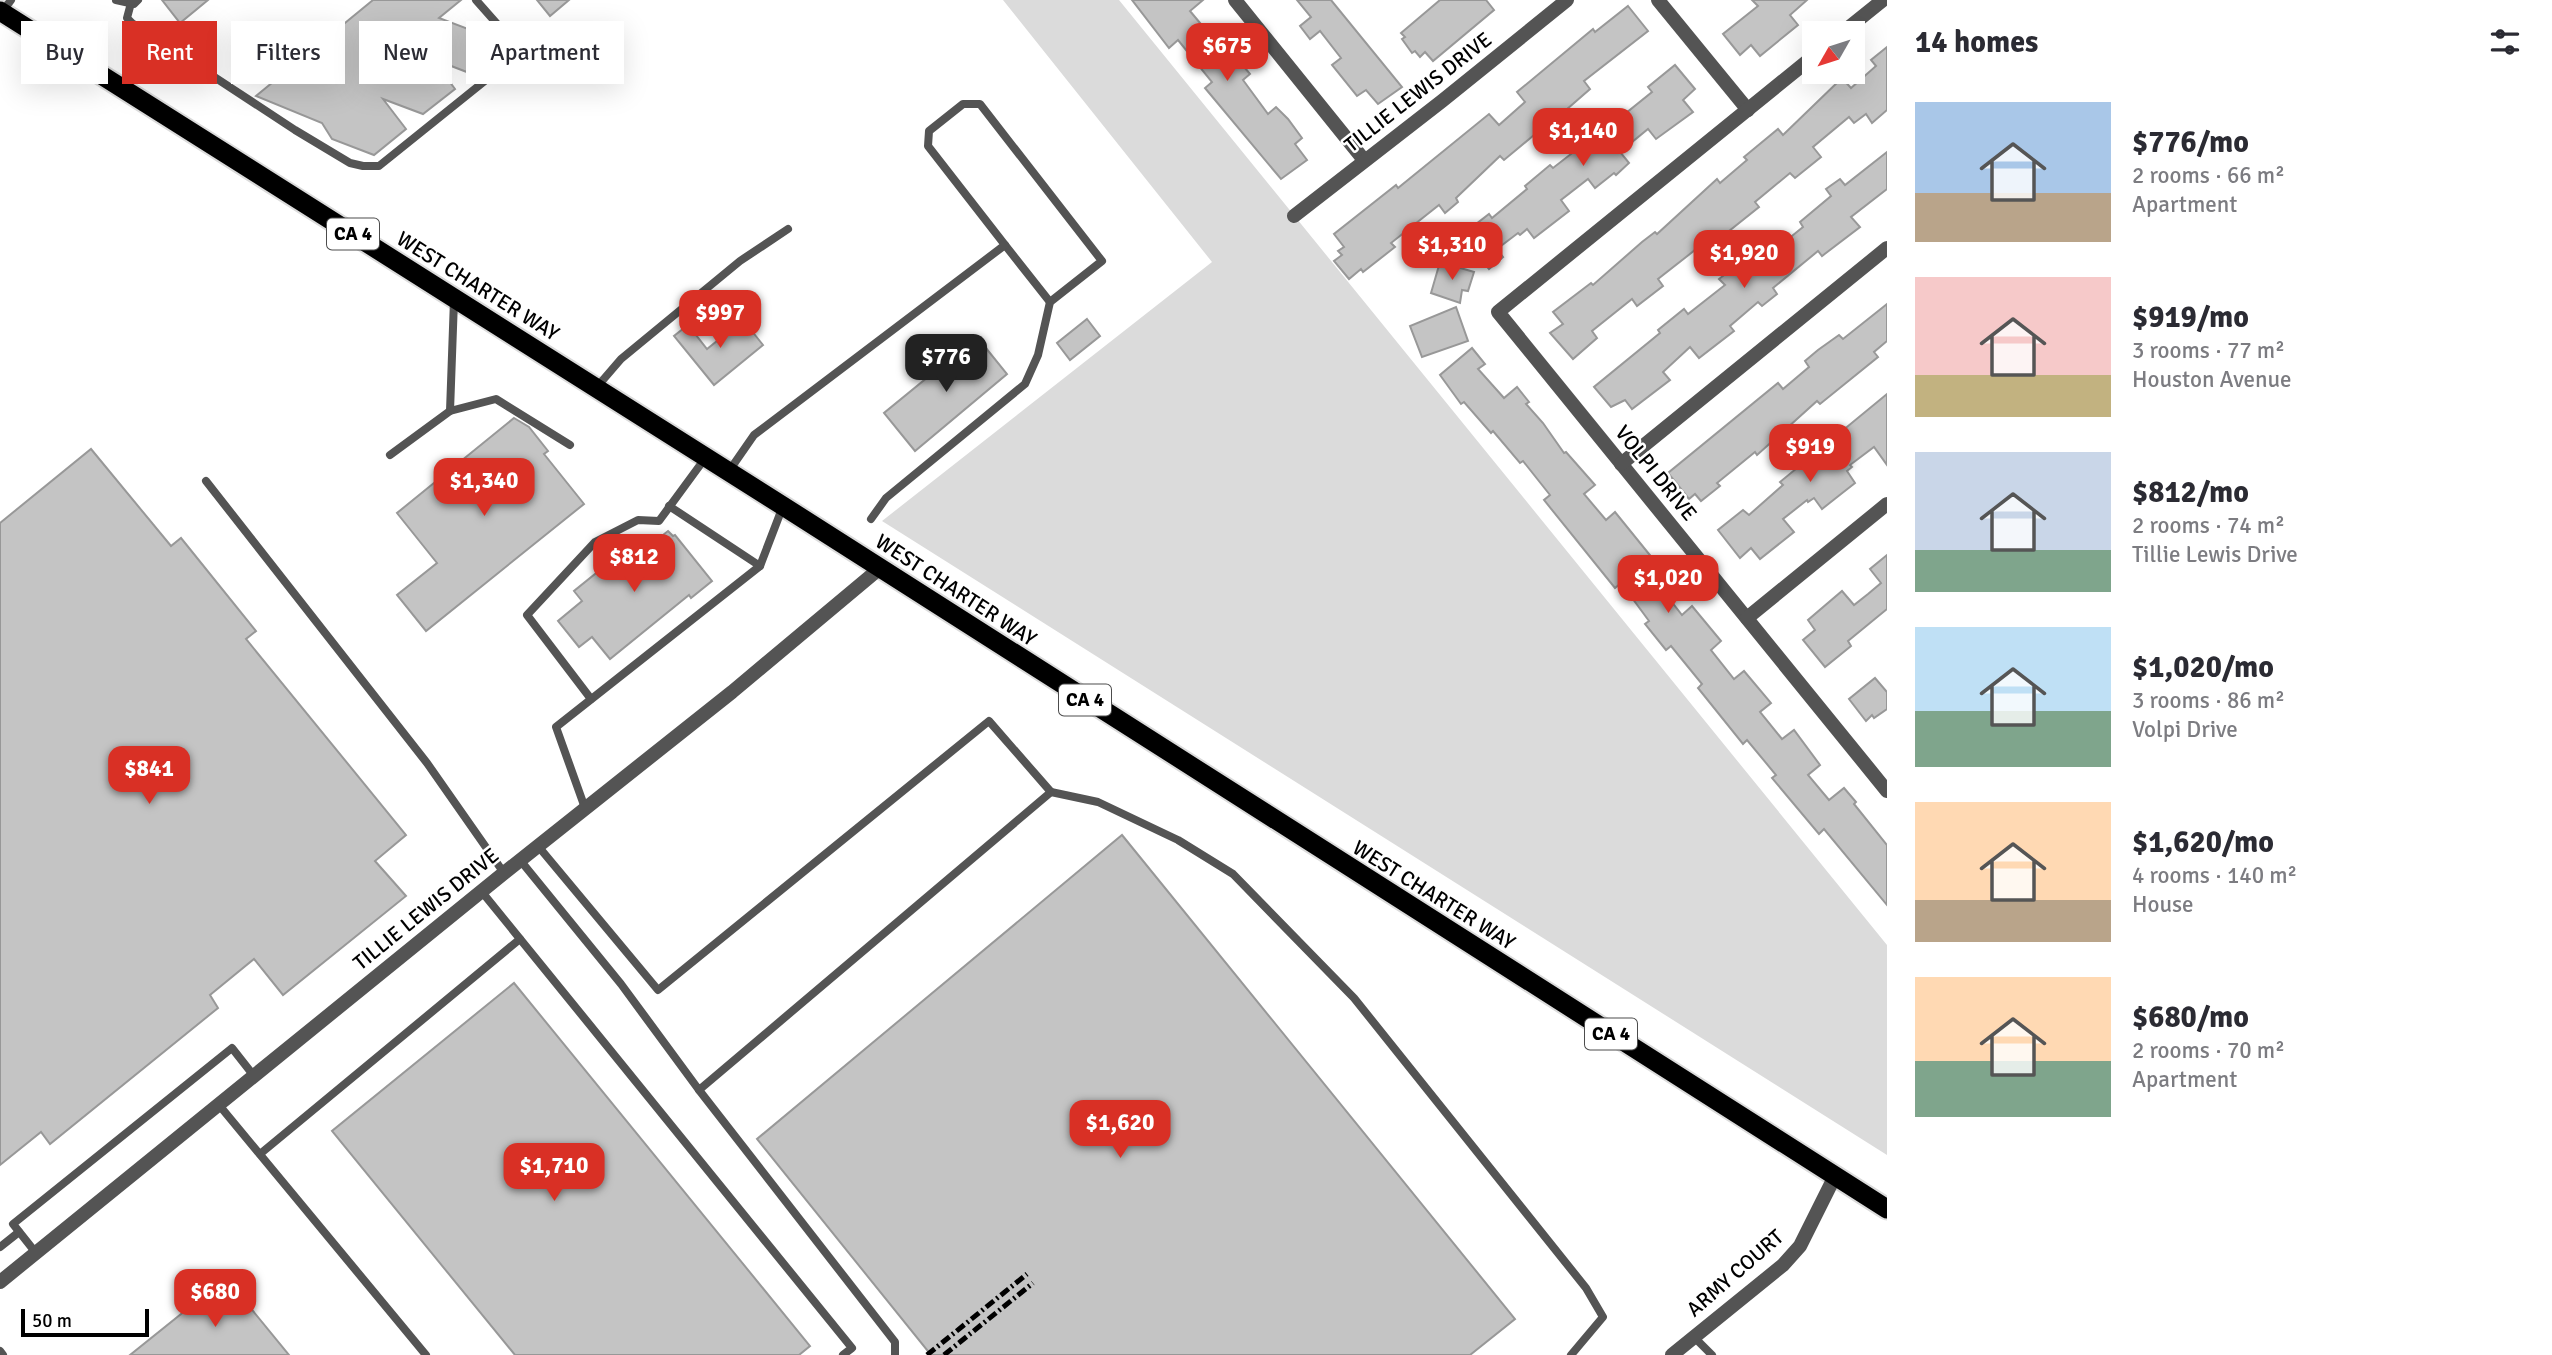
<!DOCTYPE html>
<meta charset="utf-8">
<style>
body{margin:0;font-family:Signika,sans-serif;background:#f7f7f7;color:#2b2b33;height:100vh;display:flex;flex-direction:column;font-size:26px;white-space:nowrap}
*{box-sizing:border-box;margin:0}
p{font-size:23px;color:#7c7c81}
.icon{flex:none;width:38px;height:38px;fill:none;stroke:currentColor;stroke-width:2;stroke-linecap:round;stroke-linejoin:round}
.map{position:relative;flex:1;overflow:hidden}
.details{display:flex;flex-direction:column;background:#fff;width:665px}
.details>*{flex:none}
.hud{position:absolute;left:21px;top:21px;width:665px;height:63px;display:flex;gap:14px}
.needle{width:46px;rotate:231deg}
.controls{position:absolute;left:1802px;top:21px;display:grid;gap:14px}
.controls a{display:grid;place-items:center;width:63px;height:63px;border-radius:0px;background:#fff;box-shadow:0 7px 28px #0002;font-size:35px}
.scale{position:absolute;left:21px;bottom:18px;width:128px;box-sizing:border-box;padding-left:7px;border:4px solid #000;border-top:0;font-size:19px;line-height:24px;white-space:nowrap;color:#000;-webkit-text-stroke:5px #fff;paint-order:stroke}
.price{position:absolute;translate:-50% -60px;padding:0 16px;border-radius:14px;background:#d93025;color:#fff;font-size:23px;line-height:46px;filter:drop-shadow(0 2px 4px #0008)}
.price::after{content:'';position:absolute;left:50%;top:42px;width:21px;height:16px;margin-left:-10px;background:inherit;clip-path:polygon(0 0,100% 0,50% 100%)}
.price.on{background:#222;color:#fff}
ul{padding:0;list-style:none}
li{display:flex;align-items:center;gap:21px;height:175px;padding:0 28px}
li span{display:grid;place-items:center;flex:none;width:196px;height:140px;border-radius:0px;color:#555}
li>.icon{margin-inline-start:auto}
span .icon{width:84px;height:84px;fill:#fffc;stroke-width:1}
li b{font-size:30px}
h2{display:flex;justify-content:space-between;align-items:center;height:84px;padding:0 28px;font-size:30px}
.chip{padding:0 24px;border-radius:0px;background:#fff;box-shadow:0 7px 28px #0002;font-size:24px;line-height:63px}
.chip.on{background:#d93025;color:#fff}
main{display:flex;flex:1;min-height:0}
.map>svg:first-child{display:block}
</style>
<main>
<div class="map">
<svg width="1887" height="1355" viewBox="0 0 1887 1355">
<rect width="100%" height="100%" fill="#fff"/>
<path fill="#dbdbdb" d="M1003 0H1119L1887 945V1155L882 521 1212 262Z"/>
<g fill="#c4c4c4" stroke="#989898" stroke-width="2">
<path d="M162 0H208L180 23Z"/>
<path d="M373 0H461L439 18 497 40 504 48 472 74 433 59 455 89 423 114 383 99 406 129 374 155 332 139 322 123 256 96Z"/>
<path d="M537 0H569L550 16Z"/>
<path d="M1132 0H1203L1190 11 1220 47 1224 43 1250 74 1243 80 1268 114 1276 107 1288 119 1302 138 1295 144 1307 160 1281 179 1205 88 1212 82 1178 40 1169 48Z"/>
<path d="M1297 0H1331L1402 87 1378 104 1366 90 1357 96 1332 65 1341 58 1320 31 1310 39 1300 26 1311 17Z"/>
<path d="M1440 0H1486L1494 10 1433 61 1425 52 1420 57 1415 51 1412 53 1402 39 1405 37 1401 33Z"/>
<path d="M1752 0H1807L1790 15 1798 25 1760 56 1751 45 1740 55 1723 34 1758 6Z"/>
<path d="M1628 6 1648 31 1584 81 1590 89 1535 137 1534 135 1504 160 1500 156 1456 198 1458 202 1445 213 1439 205 1391 243 1395 247 1363 272 1361 269 1349 279 1334 261 1342 255 1338 251 1344 247 1334 234 1396 185 1398 188 1489 114 1499 125 1525 102 1517 92 1593 29 1595 32Z"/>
<path d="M1887 47V110L1872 123 1866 114 1854 123 1849 117 1813 147 1821 157 1795 178 1790 173 1755 202 1759 207 1699 255 1695 250 1658 279 1663 286 1637 306 1632 299 1592 331 1597 338 1573 359 1550 333 1563 324 1553 312 1591 283 1593 285 1642 242 1655 232 1657 234 1717 179 1720 183 1747 160 1744 157 1778 129 1783 135 1842 78 1851 88 1876 66 1871 60Z"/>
<path d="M1675 65 1695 89 1683 100 1693 112 1656 139 1648 129 1620 152 1629 163 1616 175 1614 173 1595 188 1588 179 1561 200 1569 211 1534 238 1527 229 1520 235 1518 233 1497 249 1503 257 1489 269 1462 235 1489 214 1492 218 1527 189 1525 186 1550 165 1553 168 1589 140 1587 138 1612 116 1616 121 1652 92 1648 87Z"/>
<path d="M1887 152V189L1851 217 1860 227 1822 256 1818 251 1773 288 1777 294 1762 306 1758 302 1730 326 1734 331 1699 358 1690 347 1663 372 1670 380 1632 409 1625 400 1611 407 1594 387 1660 333 1658 330 1684 309 1688 314 1725 285 1719 279 1747 257 1755 266 1803 227 1800 222 1831 196 1826 189 1840 179 1845 185Z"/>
<path d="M1440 262 1474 272 1468 291 1462 290 1460 303 1431 293Z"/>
<path d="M1887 304V341L1874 352 1878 357 1820 404 1817 401 1757 455 1755 452 1717 483 1720 486 1701 501 1695 494 1689 499 1668 473 1778 383 1783 389 1809 367 1805 361 1818 350 1839 335 1843 339Z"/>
<path d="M1456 307 1468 341 1422 357 1410 326Z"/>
<path d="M1087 319 1100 336 1070 360 1057 343Z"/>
<path d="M743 320 763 345 714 385 674 336 688 325 707 349Z"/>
<path d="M977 337 1007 374 915 451 884 413Z"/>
<path d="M1472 348 1485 364 1478 369 1504 398 1517 387 1529 402 1526 404 1543 423 1564 453 1566 452 1595 485 1584 494 1606 520 1615 512 1666 575 1657 583 1682 615 1692 606 1721 641 1711 650 1734 679 1744 671 1771 703 1760 712 1782 739 1794 730 1820 765 1808 775 1829 800 1844 788 1856 802 1854 804 1887 845V905L1824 829 1819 834 1772 778 1776 775 1747 740 1743 744 1698 688 1702 684 1671 646 1666 650 1645 624 1649 621 1621 583 1615 588 1544 500 1550 495 1523 461 1520 463 1493 431 1491 433 1464 402 1461 404 1440 375Z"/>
<path d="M1887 394V465L1874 447 1850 465 1852 467 1847 471 1855 483 1841 494 1822 509 1814 498 1808 502 1807 500 1783 519 1794 532 1760 559 1751 548 1740 558 1718 530 1743 510 1749 515 1783 485 1780 482Z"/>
<path d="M514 418 529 427 548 451 544 454 584 504 426 631 397 595 437 563 397 513Z"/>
<path d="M91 449 171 546 181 538 256 631 246 639 406 835 375 861 406 896 283 995 254 959 210 995 218 1008 50 1144 41 1132 0 1165V523Z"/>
<path d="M668 531 673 536 675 535 712 581 691 598 689 595 610 659 592 637 579 647 558 621 582 601 574 591 636 541 644 550Z"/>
<path d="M1887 555V609L1848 641 1851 646 1825 667 1803 640 1815 630 1808 620 1842 591 1854 605 1868 594 1881 583 1870 569Z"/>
<path d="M1875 678 1887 692V709L1874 718 1872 715 1866 721 1849 699Z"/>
<path d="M1122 835 1515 1319 1470 1355H931L757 1139Z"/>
<path d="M514 983 810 1346 799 1355H515L332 1131Z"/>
<path d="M226 1278 289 1355H130Z"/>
</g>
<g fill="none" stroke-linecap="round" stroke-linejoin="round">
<defs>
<path id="trunk" d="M0 11 783 506 1887 1209"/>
</defs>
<use href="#trunk" stroke="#dbdbdb" stroke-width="23"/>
<g stroke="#545454" stroke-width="8">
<path d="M116 0 134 4 138 0"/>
<path d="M131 3 127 18 132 23 295 130 350 163 363 166H379L512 59 515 52 514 43 476 0"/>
<path d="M2 12 11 0"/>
<path d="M1005 245 1050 302"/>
<path d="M596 388 621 359 740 261 788 229"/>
<path d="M450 411 496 399 570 445"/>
<path d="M390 455 450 411 454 300"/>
<path d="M729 471 754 435 1005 245 928 146 929 131 963 104H980L1102 261 1050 302 1038 355 1025 384 886 498 871 519"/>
<path d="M206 481 427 763 504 873"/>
<path d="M669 506 760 566"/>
<path d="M591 699 527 615 595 542 638 520 659 521 706 457"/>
<path d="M1051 792 1098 802 1178 840 1233 874 1354 998 1586 1288 1603 1317 1571 1355"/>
<path d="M585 808 556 727 760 566 783 506"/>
<path d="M520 860 621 984 699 1090 1051 792 989 721 658 990 538 846"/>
<path d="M482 892 852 1348 843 1355"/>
<path d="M699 1090 895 1342V1355"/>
<path d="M219 1105 426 1355"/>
<path d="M260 1154 520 939"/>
<path d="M0 1247 19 1232"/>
<path d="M36 1253 13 1224 232 1048 254 1076"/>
<path d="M1694 1337 1712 1355"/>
<path d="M0 1351 3 1355"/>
</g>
<g stroke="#545454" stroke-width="14">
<path d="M1235 0 1364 160"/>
<path d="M1658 0 1748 110"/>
<path d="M1842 33 1883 0"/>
<path d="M1815 55 1498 312 1887 791"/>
<path d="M1294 216 1442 101 1567 0"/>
<path d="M1621 464 1887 248"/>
<path d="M1747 618 1887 504"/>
<path d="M0 1282 504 873 732 692 879 569"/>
<path d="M1672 1355 1783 1265 1800 1246 1835 1176"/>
</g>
<use href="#trunk" stroke="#000" stroke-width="19"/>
<g stroke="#000" stroke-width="5" stroke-dasharray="10 3.5 2 3.5" stroke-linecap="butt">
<path d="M927 1355 1027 1274"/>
<path d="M944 1355 1033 1283"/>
</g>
</g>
<g text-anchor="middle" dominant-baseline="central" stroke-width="5" stroke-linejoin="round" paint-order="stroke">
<g fill="#fff" stroke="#4c4c4c" stroke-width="2">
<rect x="327" y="218.5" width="52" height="31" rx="5"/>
<rect x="1059" y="684.5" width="52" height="31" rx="5"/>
<rect x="1585" y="1018.5" width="52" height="31" rx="5"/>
</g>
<g font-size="19" font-weight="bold" fill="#000">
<text x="353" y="234">CA 4</text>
<text x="1085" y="700">CA 4</text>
<text x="1611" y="1034">CA 4</text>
</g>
<g font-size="21" fill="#000" stroke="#fff">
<text transform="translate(1418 92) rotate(-38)">TILLIE LEWIS DRIVE</text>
<text transform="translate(478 286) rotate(32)">WEST CHARTER WAY</text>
<text transform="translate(1656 473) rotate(51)">VOLPI DRIVE</text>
<text transform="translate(956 590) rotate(33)">WEST CHARTER WAY</text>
<text transform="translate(1434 895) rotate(32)">WEST CHARTER WAY</text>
<text transform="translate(426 909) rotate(-39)">TILLIE LEWIS DRIVE</text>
<text transform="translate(1735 1273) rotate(-41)">ARMY COURT</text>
</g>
</g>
</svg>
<div class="controls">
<a><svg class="needle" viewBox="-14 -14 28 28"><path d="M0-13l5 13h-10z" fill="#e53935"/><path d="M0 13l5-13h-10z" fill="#7c7c81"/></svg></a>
</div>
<div class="scale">50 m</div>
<b class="price" style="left:1227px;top:83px">$675</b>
<b class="price" style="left:1583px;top:168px">$1,140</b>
<b class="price" style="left:1452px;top:282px">$1,310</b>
<b class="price" style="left:1744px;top:290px">$1,920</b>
<b class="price" style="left:720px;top:350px">$997</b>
<b class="price on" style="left:946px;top:394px">$776</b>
<b class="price" style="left:1810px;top:484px">$919</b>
<b class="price" style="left:484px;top:518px">$1,340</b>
<b class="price" style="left:634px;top:594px">$812</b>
<b class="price" style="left:1668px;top:615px">$1,020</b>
<b class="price" style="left:149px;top:806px">$841</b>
<b class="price" style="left:1120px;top:1160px">$1,620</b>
<b class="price" style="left:554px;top:1203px">$1,710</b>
<b class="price" style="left:215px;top:1329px">$680</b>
<div class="hud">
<a class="chip">Buy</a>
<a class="chip on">Rent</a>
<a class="chip">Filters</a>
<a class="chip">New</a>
<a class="chip">Apartment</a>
</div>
</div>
<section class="details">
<h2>14 homes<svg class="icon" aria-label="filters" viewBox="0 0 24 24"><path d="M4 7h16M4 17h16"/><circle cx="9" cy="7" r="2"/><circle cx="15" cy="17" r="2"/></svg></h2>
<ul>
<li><span style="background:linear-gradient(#a9c7e8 65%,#b9a48a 0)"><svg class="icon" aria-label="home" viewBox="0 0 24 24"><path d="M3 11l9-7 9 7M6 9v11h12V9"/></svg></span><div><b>$776/mo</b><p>2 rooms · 66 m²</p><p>Apartment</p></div></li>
<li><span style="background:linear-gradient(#f6c9c9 70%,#c2b280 0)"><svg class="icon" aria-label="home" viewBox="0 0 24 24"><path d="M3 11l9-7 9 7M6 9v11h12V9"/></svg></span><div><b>$919/mo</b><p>3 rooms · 77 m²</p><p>Houston Avenue</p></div></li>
<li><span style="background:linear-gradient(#c9d6e8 70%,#7fa58c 0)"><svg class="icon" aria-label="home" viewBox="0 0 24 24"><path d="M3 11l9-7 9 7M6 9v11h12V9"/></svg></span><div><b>$812/mo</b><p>2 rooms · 74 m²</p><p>Tillie Lewis Drive</p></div></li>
<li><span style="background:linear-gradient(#bfe0f5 60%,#7fa58c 0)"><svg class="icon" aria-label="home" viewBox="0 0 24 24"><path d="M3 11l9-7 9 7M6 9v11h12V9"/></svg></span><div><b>$1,020/mo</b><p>3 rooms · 86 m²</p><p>Volpi Drive</p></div></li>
<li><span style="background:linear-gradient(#ffd9b3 70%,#b9a48a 0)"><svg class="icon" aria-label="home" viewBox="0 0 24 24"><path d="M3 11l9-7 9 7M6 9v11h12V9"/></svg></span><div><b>$1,620/mo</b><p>4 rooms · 140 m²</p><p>House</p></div></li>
<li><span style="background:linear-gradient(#ffd9b3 60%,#7fa58c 0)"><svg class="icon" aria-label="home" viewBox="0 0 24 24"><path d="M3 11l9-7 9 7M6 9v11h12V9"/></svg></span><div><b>$680/mo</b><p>2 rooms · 70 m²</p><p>Apartment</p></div></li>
</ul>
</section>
</main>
